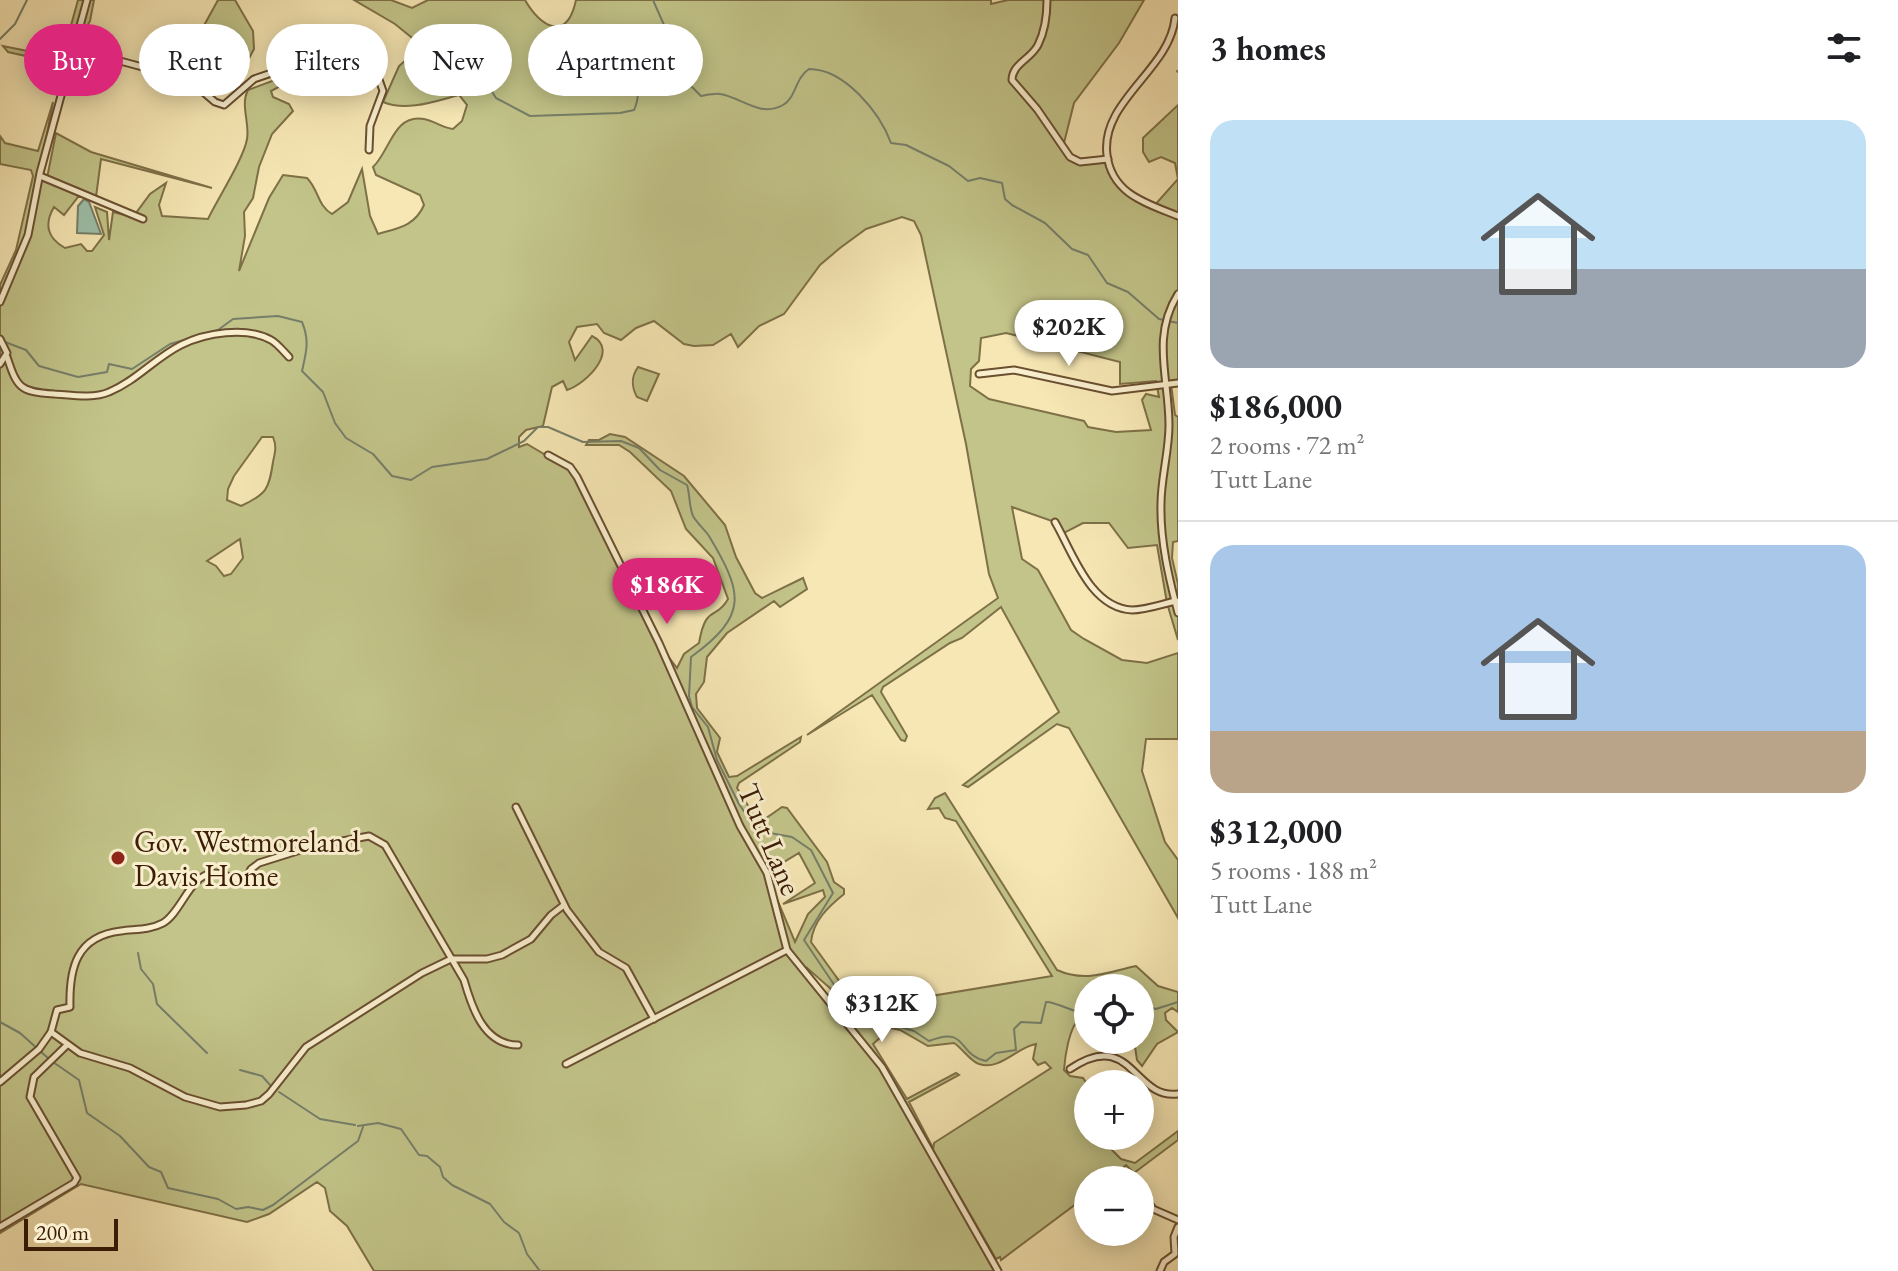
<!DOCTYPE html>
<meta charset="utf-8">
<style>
body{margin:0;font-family:"EB Garamond",serif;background:#f2f2f2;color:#202124;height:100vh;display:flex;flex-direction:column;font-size:30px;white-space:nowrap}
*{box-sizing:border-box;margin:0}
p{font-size:26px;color:#757577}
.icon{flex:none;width:44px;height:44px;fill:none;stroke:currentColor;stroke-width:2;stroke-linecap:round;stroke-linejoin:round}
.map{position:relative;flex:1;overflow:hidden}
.panel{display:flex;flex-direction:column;background:#fff;width:720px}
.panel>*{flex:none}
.hud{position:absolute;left:24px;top:24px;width:760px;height:72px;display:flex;gap:16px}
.controls{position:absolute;left:1074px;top:974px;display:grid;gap:16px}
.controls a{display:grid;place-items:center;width:80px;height:80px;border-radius:50%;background:#fff;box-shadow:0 4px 20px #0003;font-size:40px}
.scale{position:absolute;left:24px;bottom:20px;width:94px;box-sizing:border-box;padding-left:8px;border:4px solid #3b1c05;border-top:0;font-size:22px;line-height:28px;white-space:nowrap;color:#3b1c05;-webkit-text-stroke:6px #f9efce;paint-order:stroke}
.price{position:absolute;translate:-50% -68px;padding:0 18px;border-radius:28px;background:#fff;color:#222;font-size:26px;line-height:52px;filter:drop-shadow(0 2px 4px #0008)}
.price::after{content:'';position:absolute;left:50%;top:48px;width:24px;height:18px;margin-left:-12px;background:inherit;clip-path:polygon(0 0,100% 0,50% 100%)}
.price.on{background:#db2777;color:#fff}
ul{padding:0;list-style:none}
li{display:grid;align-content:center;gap:16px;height:424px;padding:0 32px}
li+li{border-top:2px solid #e0e0e0}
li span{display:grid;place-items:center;height:248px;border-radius:24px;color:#555}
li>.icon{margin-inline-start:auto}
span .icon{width:144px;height:144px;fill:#fffc;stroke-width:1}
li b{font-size:34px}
h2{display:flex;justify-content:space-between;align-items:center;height:96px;padding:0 32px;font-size:34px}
.tag{padding:0 28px;border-radius:36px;background:#fff;box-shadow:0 4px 20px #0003;font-size:28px;line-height:72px}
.tag.on{background:#db2777;color:#fff}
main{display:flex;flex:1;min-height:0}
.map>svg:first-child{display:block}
</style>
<main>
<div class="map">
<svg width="1178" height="1271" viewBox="0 0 1178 1271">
<rect width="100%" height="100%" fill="#f6e7b4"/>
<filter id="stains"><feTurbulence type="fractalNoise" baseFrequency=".0025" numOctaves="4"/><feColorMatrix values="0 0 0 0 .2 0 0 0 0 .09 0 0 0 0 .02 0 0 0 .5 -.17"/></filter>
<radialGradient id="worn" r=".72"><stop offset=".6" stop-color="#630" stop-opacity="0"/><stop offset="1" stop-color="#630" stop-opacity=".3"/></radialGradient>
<g fill="#c2c489" stroke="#7e7047" stroke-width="2" fill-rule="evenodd">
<path d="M78 0H94L90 21 80 39 71 47 58 89 55 85 57 63 8 52 3 46 62 58Z"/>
<path d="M218 0H235L253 31 254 49 239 77 222 85 185 60Z"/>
<path d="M354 0H391L412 8 428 0H525C541 28 567 42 576 0H991V4L1008 0H1144L1119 43 1074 103 1063 147 1075 161 1108 159 1118 184 1154 206 1178 179V383L1171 384 1175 415 1178 417V541L1173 542 1172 558 1178 584V640L1167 603 1157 545 1128 548 1109 523H1083L1062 534 1055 522 1012 507 1022 559 1038 570 1071 630 1084 639 1122 660 1147 663 1178 653V739H1146L1142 771 1165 842 1178 860V918L1069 728 1057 724 968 787 963 785 1059 712 1001 607 962 638 950 643 883 687 881 692 907 736 905 741 901 740 872 695 807 735 998 598 989 574 966 444 921 235 914 221 902 217 866 229 840 248 820 265 784 314 759 326 738 347 731 334 713 345 694 346 684 344 654 321 636 328 621 340 604 333 597 324 577 327 569 342 575 360 592 336C620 350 586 384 567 390L563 381 552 387 543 426 526 430 519 437V447L527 444 571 470 658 643 677 668 684 654 699 643C706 603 716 621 728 599L713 558 686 529 671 491 630 452 619 445H586L589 440H599L610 434 625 437 684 476 725 525 736 557 755 593 762 598 803 578 807 589 780 607 774 601 727 633 707 657 704 682 696 694 697 708 720 738 717 752 729 777 737 776 801 737 800 742 739 783 737 788 757 820 762 821 782 807 787 808 827 862 834 882 844 889V894C828 907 813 921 811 942L856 1004 865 1010 872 1006 882 1008 889 1003 1052 976 956 821 945 818 939 808 928 809 935 798 945 793 1057 970C1086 983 1108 972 1136 966L1158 986 1178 992V1012L1172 1008 1165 1013 1166 1020 1178 1032 1157 1044 1142 1066 1137 1060 1134 1040H1140V988H1088V1019L1080 1018C1069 1027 1065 1056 1064 1070L1070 1076 1083 1078 1088 1085V1136H1116L1112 1150 1121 1159 1135 1163 1178 1131V1140L1134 1173 1126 1165 1109 1180H1088V1195L1001 1260 1000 1257 996 1259 933 1150 934 1143 1051 1068 1045 1062 1038 1065 1033 1059 1036 1044C1017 1047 1000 1071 979 1064 971 1062 962 1048 954 1043L928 1046 900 1030 891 1028 873 1044 907 1099 956 1073 959 1075 909 1102 932 1146 927 1151 999 1271H374L347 1226 330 1211 325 1188 317 1182 269 1214 247 1222 81 1184 0 1233V285L16 250 33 176 31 170 0 164V136L5 143 38 151 53 102 41 167 43 178 46 179 48 173 56 133 91 152 212 188 101 159 96 197H78L64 215 54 207C44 224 47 238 65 248L81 244 87 251H92L104 235 95 207 107 212 109 240 113 212 133 217 150 194 166 183 159 205 162 216 208 219C217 200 244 158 247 139 250 123 240 105 248 90L318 64 320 65 271 91 273 97 289 104 293 111 272 134 259 167 253 198 244 212 245 236 239 271 269 198 283 175 307 178C319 190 317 205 332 214L348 202 362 169 370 216 378 234C398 228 415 226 424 205L420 195 376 175 373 167C390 151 394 113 424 119 435 121 442 128 453 129L462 121 467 105 459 95C436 101 406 112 383 102L399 66 422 46 395 24ZM1006 333 1120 362V384L1156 381 1159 397 1146 394 1142 400 1151 430 1116 432 1088 427 1084 421 989 399 970 386 971 369 979 361 981 338ZM262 437H273C277 447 275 452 273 462 269 489 267 494 241 506L227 500 228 489 234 476ZM240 539 243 558 231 574 224 576 216 566 207 561ZM799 853 815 883 783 904 823 890 825 897 808 914 795 942 766 873ZM806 967 831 989 838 1012 866 1046 862 1047 839 1020Z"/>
<path d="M1178 105V179L1175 163 1161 157 1149 162 1143 152V138Z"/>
<path d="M638 367 659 374 647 401 637 397C631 386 631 377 638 367Z"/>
</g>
<path fill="#9dc0ab" stroke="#767e69" stroke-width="2" d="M84 199 89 202 101 234 77 233 78 206Z"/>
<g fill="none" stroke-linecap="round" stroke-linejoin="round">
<g stroke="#767e69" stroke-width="2">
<path d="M653 0 691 86 701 96C707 95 715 93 720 94 741 97 760 118 783 105 796 98 795 78 809 69 845 69 880 113 891 143L906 145 949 166 968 181 980 178 1002 183 1005 199 1012 205 1045 223 1072 249 1088 255 1107 283 1128 292 1159 319 1178 323"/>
<path d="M0 39 15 24 27 0"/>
<path d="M470 70 485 81 496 98 530 116 620 113 634 110C645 87 628 66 642 49L673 46"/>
<path d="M1177 71 1178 72"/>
<path d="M5 342 26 350 39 366 78 377 107 372 109 364 132 369 170 344 218 330 233 319 278 316 302 322C310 341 306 353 302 371L323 392 335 423 346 438 373 454 392 476 411 480 432 467 487 459 524 441 538 427H548L583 442 621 441 639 448 660 470 687 485C690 494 689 507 693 516 697 523 704 529 709 536 743 593 749 615 691 657L689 696 692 707 708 727 717 760 739 804 750 820 764 832 792 837 811 850 833 893 804 940 847 1004 860 1015 914 1031 929 1041C968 1025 957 1055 986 1061L996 1053 1016 1050 1014 1029 1021 1022 1041 1023 1046 1002C1053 1001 1072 1011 1082 1013L1088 1009"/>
<path d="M138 953 141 969 153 984 157 1004 207 1053"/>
<path d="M1107 988 1120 983 1134 988"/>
<path d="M1140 992 1149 1007 1156 1009 1178 1002"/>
<path d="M0 1022 20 1033 49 1059"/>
<path d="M53 1062 79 1080 87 1113 120 1136 149 1167 161 1172 168 1188 218 1199 236 1209 248 1207 263 1210 273 1205 358 1141 363 1127"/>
<path d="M240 1070 262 1076 271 1086"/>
<path d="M279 1092 320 1119 355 1125"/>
<path d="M358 1126 378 1123 401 1129 419 1155 427 1156 440 1167 443 1177 452 1185 490 1204 504 1222 519 1233 527 1254 540 1271"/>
</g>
<defs>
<g id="minor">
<path d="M1047 0C1047 15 1045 31 1038 45 1031 59 1012 64 1012 80L1037 109 1070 157 1080 162 1108 159"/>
<path d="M1175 18C1170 70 1100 101 1107 155 1112 194 1146 203 1178 216"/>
<path d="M72 48 161 72 176 81 194 84 215 102 224 105 254 79 310 60 364 65 377 74 383 91 370 126 369 150"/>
<path d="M40 176 143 219"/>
<path d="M1178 294C1151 337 1169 378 1169 425 1169 452 1161 478 1161 504 1160 541 1169 578 1178 613"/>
<path d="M0 302 28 235 40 173 87 0"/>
<path d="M0 339 7 353 0 364"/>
<path d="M7 357C17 387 19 392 54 394 71 395 93 399 109 392 136 381 155 358 181 345 205 333 246 326 271 340 277 343 284 352 289 357"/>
<path d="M979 374 1014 370 1112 391 1178 383"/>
<path d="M548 455 570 467 577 477 659 643 740 826 767 873 787 950 882 1067 998 1271"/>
<path d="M1055 522C1073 553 1090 608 1132 610 1146 610 1162 604 1176 601"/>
<path d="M516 807 567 910 599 952 626 968 654 1019"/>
<path d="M51 1032 80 1053 130 1068 185 1097 220 1107 246 1105 261 1101 269 1094 306 1047 422 973 451 959H487L502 955 531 939 551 915 564 905"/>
<path d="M566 1064 787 950"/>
<path d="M1070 1069C1132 1027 1133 1100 1178 1094"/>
<path d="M0 1082 39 1049 51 1032 57 1010 70 1007C69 969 76 936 121 931 136 929 150 930 163 923 182 912 190 873 215 873 225 873 235 881 245 881L251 869 259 863 310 847 369 836 385 845 464 980C472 1008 484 1045 518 1045"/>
<path d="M1116 1180H1132"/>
<path d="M1140 1191 1153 1209 1178 1220"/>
<path d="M1083 1202 1088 1199"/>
<path d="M0 1227 74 1183 77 1178 30 1097 34 1077 67 1045"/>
<path d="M1160 1271 1164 1262 1175 1254 1174 1237 1178 1227"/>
</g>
</defs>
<use href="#minor" stroke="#6a4f31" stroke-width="9"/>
<use href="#minor" stroke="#f9efce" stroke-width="5"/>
</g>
<circle fill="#8f2418" stroke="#f9efce" stroke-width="3" cx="118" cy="858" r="8"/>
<g text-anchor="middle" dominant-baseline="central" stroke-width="6" stroke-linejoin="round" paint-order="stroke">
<g font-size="30" fill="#3b1c05" stroke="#f9efce">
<text transform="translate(770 839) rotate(67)">Tutt Lane</text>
</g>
<g font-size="30" fill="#3b1c05" stroke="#f9efce" text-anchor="start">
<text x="134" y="841">Gov. Westmoreland<tspan x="134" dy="34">Davis Home</tspan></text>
</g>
</g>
<rect width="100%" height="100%" filter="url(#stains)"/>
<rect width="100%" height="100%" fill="url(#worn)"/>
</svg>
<div class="controls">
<a><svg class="icon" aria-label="locate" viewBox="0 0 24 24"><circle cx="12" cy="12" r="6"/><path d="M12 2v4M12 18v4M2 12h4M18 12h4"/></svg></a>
<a>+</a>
<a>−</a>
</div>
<div class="scale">200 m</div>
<b class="price" style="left:1069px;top:368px">$202K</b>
<b class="price on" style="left:667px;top:626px">$186K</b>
<b class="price" style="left:882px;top:1044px">$312K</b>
<div class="hud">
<a class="tag on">Buy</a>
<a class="tag">Rent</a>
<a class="tag">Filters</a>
<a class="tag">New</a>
<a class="tag">Apartment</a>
</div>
</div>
<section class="panel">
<h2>3 homes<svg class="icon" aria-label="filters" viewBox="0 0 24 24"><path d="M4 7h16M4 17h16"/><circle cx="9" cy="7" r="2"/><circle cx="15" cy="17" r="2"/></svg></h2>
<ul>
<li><span style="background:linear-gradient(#bfe0f5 60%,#9aa5b1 0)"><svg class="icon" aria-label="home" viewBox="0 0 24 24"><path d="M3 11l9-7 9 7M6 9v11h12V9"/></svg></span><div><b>$186,000</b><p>2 rooms · 72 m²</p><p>Tutt Lane</p></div></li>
<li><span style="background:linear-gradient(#a9c7e8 75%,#b9a48a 0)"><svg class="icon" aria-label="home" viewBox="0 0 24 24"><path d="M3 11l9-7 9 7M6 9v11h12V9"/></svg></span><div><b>$312,000</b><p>5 rooms · 188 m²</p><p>Tutt Lane</p></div></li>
</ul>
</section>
</main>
